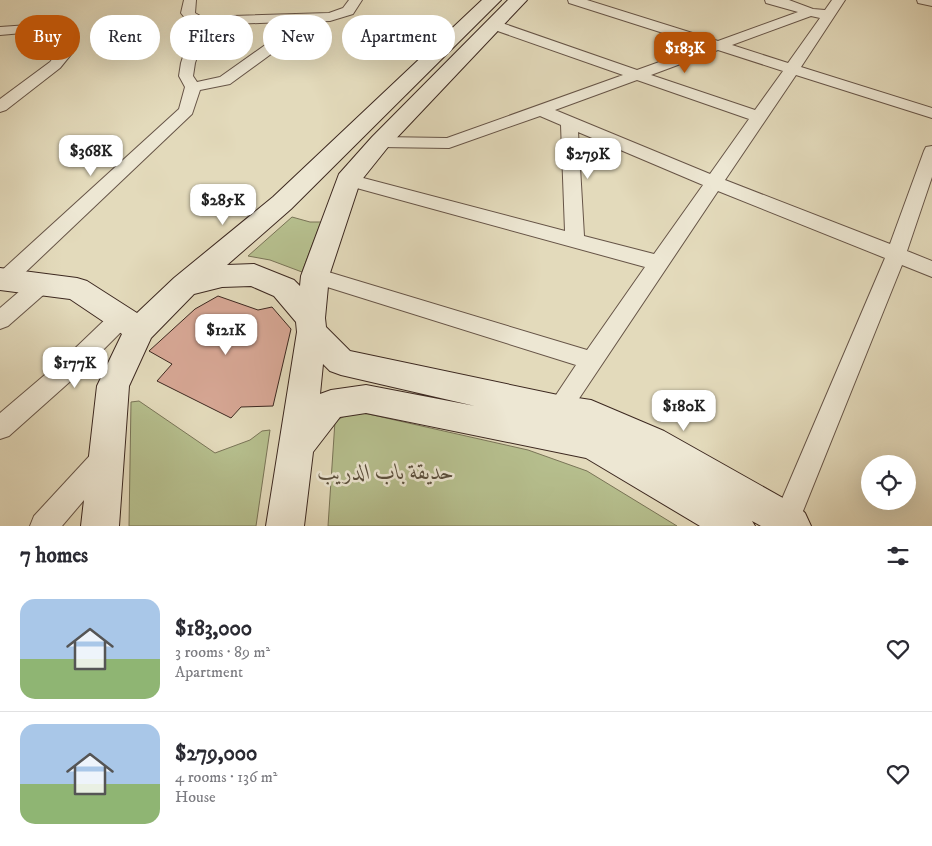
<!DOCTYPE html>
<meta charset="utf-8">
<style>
body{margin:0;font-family:"IM FELL DW Pica",Amiri,serif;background:#f2f2f3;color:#2b2b33;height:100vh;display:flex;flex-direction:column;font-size:19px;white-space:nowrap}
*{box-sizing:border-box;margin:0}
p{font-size:16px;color:#7c7c81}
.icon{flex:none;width:28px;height:28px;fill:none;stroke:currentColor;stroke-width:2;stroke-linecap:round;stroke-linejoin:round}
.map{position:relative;height:526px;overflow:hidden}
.side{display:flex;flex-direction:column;background:#fff;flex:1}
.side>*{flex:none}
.banner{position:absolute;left:15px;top:15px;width:500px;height:45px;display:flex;gap:10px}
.fabs{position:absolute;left:861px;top:455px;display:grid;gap:10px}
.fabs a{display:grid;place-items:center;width:55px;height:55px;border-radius:50%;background:#fff;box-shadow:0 5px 20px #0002;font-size:25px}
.price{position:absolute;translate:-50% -42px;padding:0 11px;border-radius:10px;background:#fff;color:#222;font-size:16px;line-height:32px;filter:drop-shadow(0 1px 2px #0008)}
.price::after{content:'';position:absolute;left:50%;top:30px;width:15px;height:11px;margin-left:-8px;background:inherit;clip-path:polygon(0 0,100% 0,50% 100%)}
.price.active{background:#b45309;color:#fff}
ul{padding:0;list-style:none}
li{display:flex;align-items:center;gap:15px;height:125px;padding:0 20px}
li+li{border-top:1px solid #e1e1e2}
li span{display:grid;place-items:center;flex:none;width:140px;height:100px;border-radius:15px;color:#555}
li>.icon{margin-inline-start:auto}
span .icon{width:60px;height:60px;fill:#fffc;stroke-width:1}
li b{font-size:21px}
h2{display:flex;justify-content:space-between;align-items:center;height:60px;padding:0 20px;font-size:21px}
.tag{padding:0 18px;border-radius:22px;background:#fff;box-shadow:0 5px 20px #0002;font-size:18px;line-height:45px}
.tag.active{background:#b45309;color:#fff}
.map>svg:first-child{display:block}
</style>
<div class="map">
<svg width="932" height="526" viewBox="0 0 932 526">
<rect width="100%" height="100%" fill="#e3dabb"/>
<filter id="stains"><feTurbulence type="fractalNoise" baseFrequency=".004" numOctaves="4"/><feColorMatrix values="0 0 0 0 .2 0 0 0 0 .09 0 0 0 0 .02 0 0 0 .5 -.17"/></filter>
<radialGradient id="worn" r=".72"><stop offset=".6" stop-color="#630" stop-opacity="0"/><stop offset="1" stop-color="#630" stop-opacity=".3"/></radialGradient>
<g fill="#b6bf8e" stroke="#797457">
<path d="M292 217 310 222H321L302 272 270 260 248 256Z"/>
<path d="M139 401 215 453 250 440 262 431 270 430 256 526H129L131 402Z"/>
<path d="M355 411 528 450 587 471 677 526H328L335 421Z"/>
</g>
<path fill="#d7a795" stroke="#3c2820" d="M218 296 258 310 272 307 291 329 273 406 241 407 231 418 157 381 172 364 149 351 195 309Z"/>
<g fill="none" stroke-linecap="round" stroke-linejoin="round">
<defs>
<g id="street">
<path d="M184 0H196L195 13 202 17 329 13 343 8 349 0H362L353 14 330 21 299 22 278 49 230 84 200 90 192 114 13 284 6 287 0 285V272L179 109 185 87 179 76 181 63 194 23 188 22 181 13ZM284 22 268 43 220 77 197 82 193 76 195 63 208 25Z"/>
<path d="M568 0H587L718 41 798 12 766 3 765 0H789L813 9 825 10 832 0H845L801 67 932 108V118L796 75 725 180 890 244 924 151 926 147 932 146V177L907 251 932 261V277L902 265 797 526H775L773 520 885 258 718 191 566 418 558 421 550 418 546 410 576 365 308 281 305 276 308 271 315 268 587 350 645 267 342 184 339 180 342 176 348 174 565 231 561 125 540 116 449 148 380 147 374 146 372 142 374 138 380 137 447 138 623 75 489 28 487 25 489 22H499L637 70 704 46 569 3ZM811 16 820 18 788 63 732 45ZM718 50 783 71 755 110 651 75ZM637 80 749 119 710 174 555 110ZM578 132 703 185 654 254 584 236Z"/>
<path d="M917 0H932V6L918 3Z"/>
<path d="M43 24 70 31 72 34 61 45 71 49 73 52 60 68 6 110 0 112V99L50 62 57 53 45 46 56 35 34 32 0 35V27Z"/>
<path d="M42 276 49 278 52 284 49 290 8 326 0 329V308L35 278Z"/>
<path d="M121 309 129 312 132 318 129 324 83 370 9 436 0 439V413L67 356 113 312Z"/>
<path d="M104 446 113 450 117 458 113 466 62 526H30L34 516 95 450Z"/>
</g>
<path id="secondary" d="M482 0H501L291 209 227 265 254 264 294 280 300 286 301 276 339 174 372 137 508 0H527L388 147 360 182 329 276 325 318 326 327 350 351 558 395 591 400 664 431 799 507 805 513 811 526H761L752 521 755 526H700L586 458 366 413 340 417 313 452 304 526H266L297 332 296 322 274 296 251 286 222 287 194 294 151 338 129 386 119 526H81L97 386 122 334 70 299 0 290V268L77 278 87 281 137 313 174 278 273 197ZM323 364 330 371 341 375 475 406 366 385 331 390 320 394Z"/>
</defs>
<use href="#street" stroke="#665447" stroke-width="2"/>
<use href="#secondary" stroke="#3c2820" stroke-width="2"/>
<use href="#street" fill="#ede7d3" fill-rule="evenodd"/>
<use href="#secondary" fill="#ede7d3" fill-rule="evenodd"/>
</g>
<g text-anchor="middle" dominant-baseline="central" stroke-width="5" stroke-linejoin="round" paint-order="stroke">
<g font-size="22" font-style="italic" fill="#5a4e3c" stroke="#ede7d3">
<text x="386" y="472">حديقة باب الدريب</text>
</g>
</g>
<rect width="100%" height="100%" filter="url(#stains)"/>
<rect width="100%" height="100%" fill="url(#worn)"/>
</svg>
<div class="fabs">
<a><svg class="icon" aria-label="locate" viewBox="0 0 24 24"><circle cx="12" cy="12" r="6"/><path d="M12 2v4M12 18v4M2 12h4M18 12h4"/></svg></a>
</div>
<b class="price active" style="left:685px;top:74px">$183K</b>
<b class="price" style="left:91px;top:177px">$368K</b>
<b class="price" style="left:588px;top:180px">$279K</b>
<b class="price" style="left:223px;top:226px">$285K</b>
<b class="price" style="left:226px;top:356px">$121K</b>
<b class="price" style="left:75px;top:389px">$177K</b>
<b class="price" style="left:684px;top:432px">$180K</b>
<div class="banner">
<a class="tag active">Buy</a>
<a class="tag">Rent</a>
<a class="tag">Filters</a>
<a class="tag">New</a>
<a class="tag">Apartment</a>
</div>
</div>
<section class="side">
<h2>7 homes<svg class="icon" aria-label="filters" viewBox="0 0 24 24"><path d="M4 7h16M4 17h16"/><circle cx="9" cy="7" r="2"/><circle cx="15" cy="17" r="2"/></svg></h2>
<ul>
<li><span style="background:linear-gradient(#a9c7e8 60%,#8fb573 0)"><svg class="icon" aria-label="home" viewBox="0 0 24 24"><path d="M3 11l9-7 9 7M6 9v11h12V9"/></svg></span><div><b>$183,000</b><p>3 rooms · 89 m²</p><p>Apartment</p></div><svg class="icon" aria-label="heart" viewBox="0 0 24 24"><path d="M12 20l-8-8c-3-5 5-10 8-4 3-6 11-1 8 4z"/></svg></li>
<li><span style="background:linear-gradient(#a9c7e8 60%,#8fb573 0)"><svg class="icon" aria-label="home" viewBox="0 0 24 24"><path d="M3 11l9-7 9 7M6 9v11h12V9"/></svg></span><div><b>$279,000</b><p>4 rooms · 136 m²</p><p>House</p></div><svg class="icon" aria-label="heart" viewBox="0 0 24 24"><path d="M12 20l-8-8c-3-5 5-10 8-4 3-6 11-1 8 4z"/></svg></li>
</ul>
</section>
